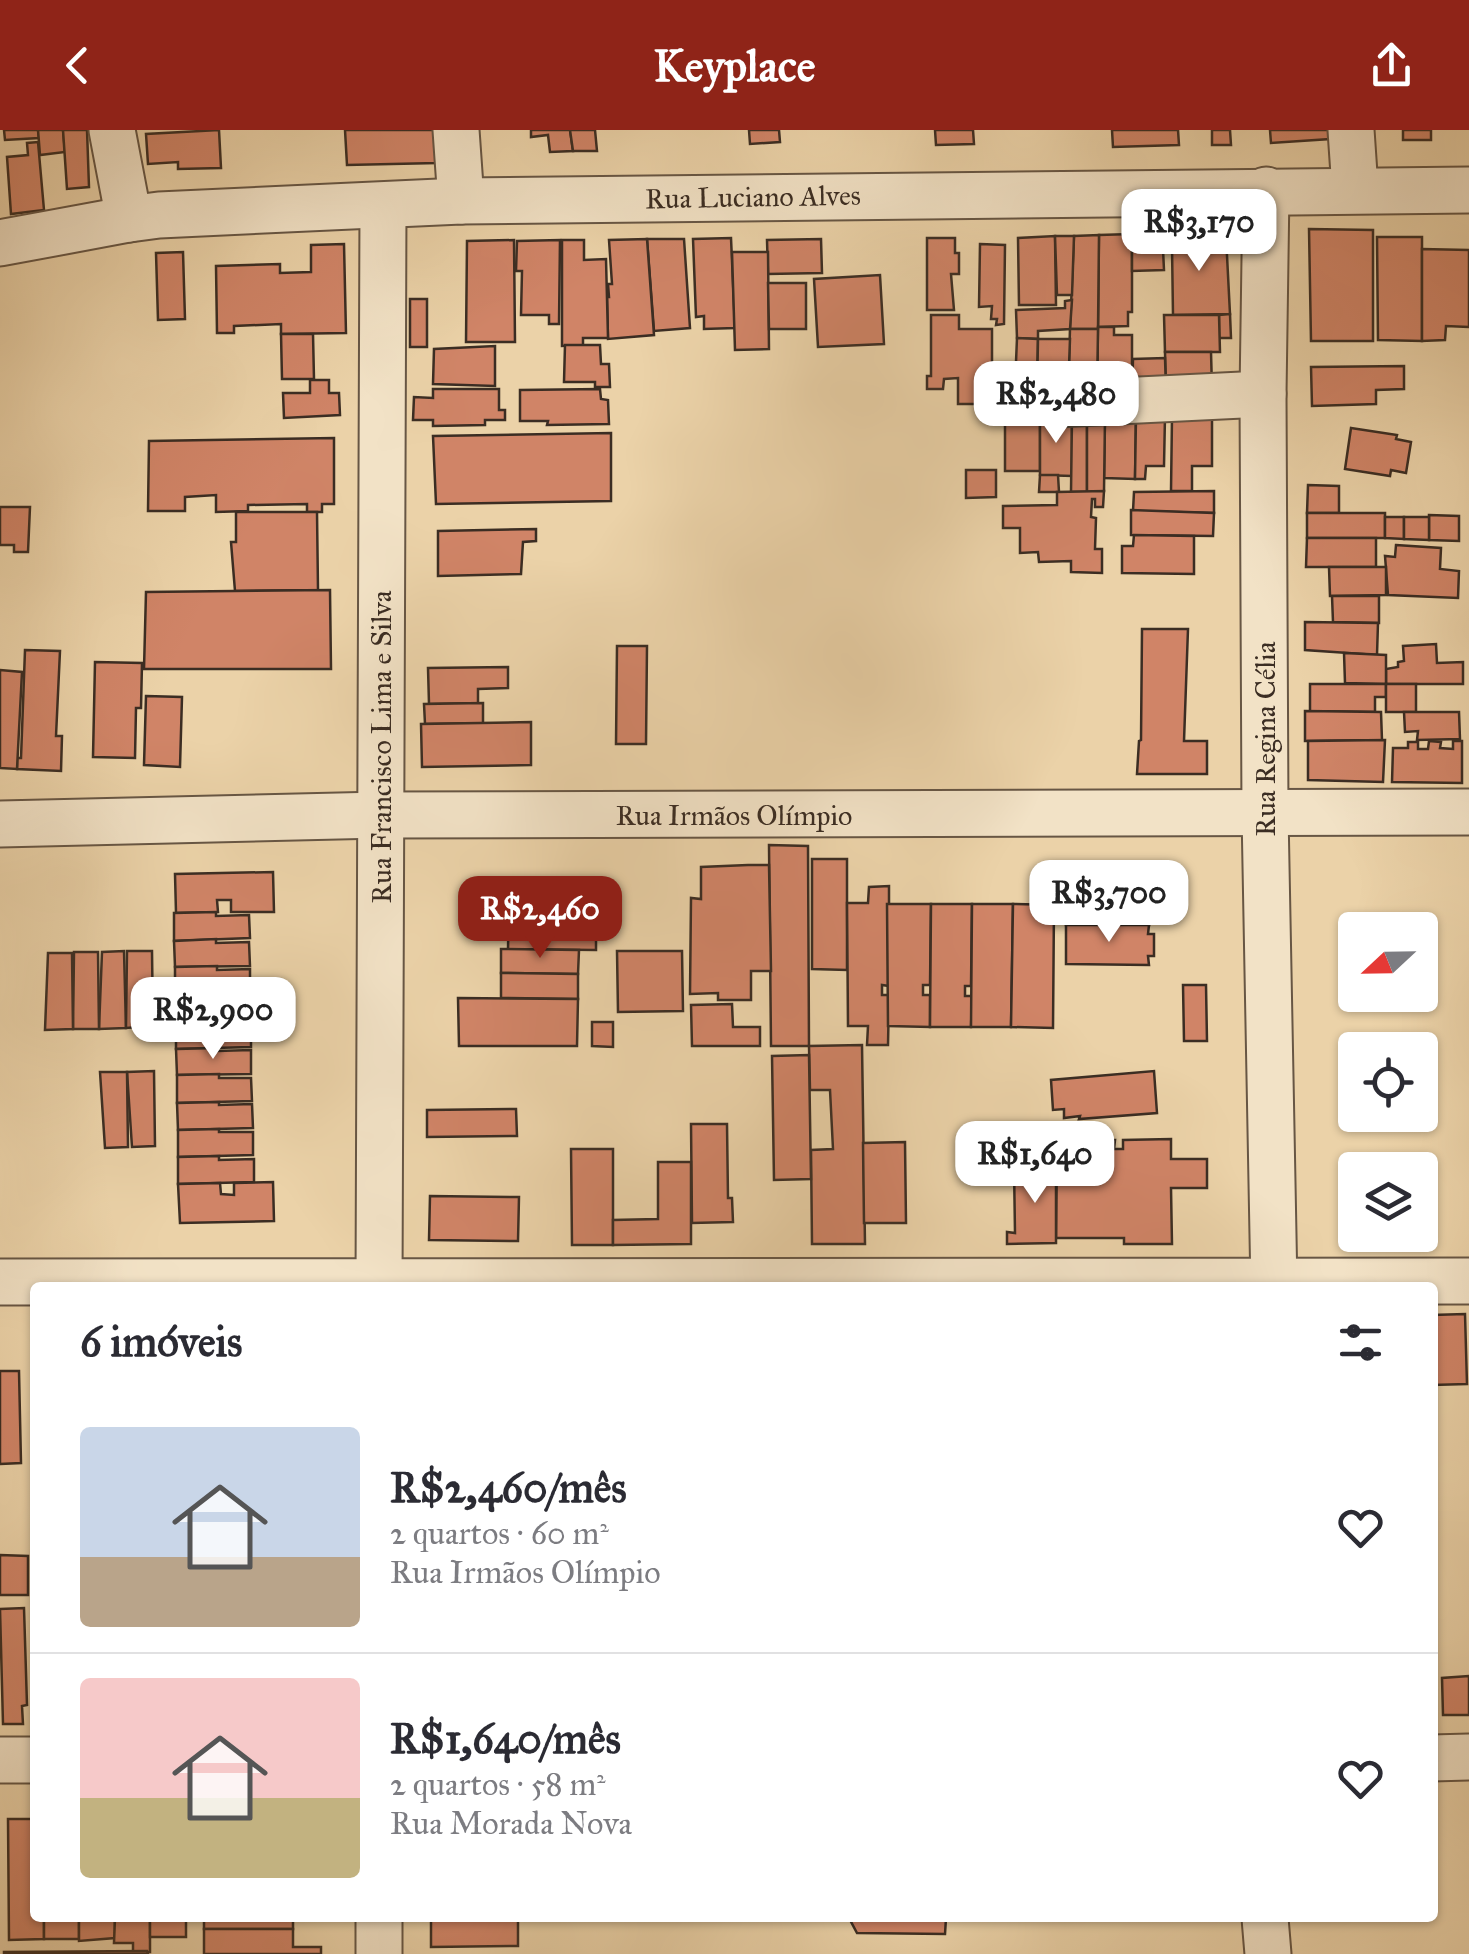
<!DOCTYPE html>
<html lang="pt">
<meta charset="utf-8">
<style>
body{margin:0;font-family:"IM FELL Great Primer",serif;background:#f2f2f3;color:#2b2b33;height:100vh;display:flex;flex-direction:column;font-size:38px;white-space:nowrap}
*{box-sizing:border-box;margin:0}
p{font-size:32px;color:#7c7c81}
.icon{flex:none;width:55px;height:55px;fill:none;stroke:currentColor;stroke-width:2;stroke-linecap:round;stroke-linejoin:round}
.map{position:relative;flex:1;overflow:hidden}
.side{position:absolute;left:30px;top:1152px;width:1408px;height:640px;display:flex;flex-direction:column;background:#fff;border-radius:10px;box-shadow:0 2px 8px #0004}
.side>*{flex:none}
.needle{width:65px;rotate:248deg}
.buttons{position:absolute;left:1338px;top:782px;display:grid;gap:20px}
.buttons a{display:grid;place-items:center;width:100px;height:100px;border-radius:10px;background:#fff;box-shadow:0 2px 8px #0004;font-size:50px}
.price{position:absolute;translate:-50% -85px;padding:0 22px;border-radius:20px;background:#fff;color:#222;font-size:32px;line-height:65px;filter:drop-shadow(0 2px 5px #0008)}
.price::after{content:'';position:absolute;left:50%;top:60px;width:30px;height:22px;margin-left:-15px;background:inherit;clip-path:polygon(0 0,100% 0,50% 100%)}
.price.current{background:#8f2418;color:#fff}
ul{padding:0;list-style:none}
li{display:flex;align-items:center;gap:30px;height:250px;padding:0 50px}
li+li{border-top:2px solid #e1e1e2}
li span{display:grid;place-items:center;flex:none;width:280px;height:200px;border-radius:10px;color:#555}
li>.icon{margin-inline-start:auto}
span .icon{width:120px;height:120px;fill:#fffc;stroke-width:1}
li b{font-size:42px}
h2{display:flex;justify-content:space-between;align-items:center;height:120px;padding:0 50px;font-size:42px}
header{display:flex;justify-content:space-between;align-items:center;height:130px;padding:0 50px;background:#8f2418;color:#fff;font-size:45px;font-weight:800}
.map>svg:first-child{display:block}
</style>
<header><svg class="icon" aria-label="back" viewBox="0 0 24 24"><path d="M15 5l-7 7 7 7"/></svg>Keyplace<svg class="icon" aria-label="share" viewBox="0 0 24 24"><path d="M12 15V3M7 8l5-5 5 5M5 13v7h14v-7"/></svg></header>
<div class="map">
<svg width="1469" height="1824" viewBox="0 0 1469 1824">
<rect width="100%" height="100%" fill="#ebd2a8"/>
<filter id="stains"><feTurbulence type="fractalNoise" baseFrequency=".002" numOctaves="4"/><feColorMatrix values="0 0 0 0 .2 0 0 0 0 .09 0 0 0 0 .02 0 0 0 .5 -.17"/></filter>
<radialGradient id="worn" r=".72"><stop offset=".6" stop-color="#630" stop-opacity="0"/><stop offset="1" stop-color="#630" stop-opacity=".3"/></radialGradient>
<g fill="#d08467" stroke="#3b2d23" stroke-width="2.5">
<path d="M4 0H38L39 8 5 10Z"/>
<path d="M38 0H63L65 22 40 25Z"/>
<path d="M63 0H87L89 57 67 59Z"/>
<path d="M219 0 221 38 178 39V32L148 34 146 4Z"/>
<path d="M345 0H435L437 33 347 35Z"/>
<path d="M531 0H570L573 21 550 22 548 5 531 7Z"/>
<path d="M570 0H595L597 21H573Z"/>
<path d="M749 0H779L780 12 750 14Z"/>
<path d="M935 0H973L974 14 936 15Z"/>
<path d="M1112 0H1178L1179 15 1113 17Z"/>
<path d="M1212 0H1230L1231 15H1212Z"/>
<path d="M1270 0H1330V9L1271 13Z"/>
<rect x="1403" y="0" width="28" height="10"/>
<path d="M38 12 44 80 11 84 7 27 28 25 27 13Z"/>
<path d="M1309 99 1373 100V211H1311Z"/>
<path d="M1199 103V107L1226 106 1230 184 1173 185 1172 117H1164V104Z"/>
<path d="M1132 104V182H1128V196L1098 197 1099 105Z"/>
<path d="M1099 105 1098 199H1070L1074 106Z"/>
<path d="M1055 106 1056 175H1019L1018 108Z"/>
<path d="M1055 106H1074L1072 165H1057Z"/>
<path d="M1377 107H1422V211L1378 210Z"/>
<path d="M731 108 735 198 704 199V186L696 187 693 109Z"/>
<path d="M927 108H955V123H959V144H951L954 180H927Z"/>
<path d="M647 109H684L690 198 654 201Z"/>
<path d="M647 109 654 205 608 209 607 167H609L608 154H612L609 110Z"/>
<path d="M821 109 822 143 768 144 767 110Z"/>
<path d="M514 110 515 212H466L467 111Z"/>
<path d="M560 110 559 194H549V185H521L522 141H516L517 111Z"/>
<path d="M562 110H584V130L606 129 608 208H583V215L562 216Z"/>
<path d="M344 114 346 203 281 204V194L234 196V203H217L216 136 280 134V143L311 142V115Z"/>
<path d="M980 114 1005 115 1004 194 996 195 997 189H991L992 176 979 177Z"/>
<path d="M1163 119 1164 140 1132 141V120Z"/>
<path d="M1422 119 1469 120V197L1446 196 1445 210 1422 211Z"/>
<path d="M183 122 185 189 158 190 156 123Z"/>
<path d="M732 122H768L769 219 735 220Z"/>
<path d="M880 145 884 214 818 217 814 149Z"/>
<path d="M768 153H806V199H769Z"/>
<rect x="410" y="169" width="17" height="48"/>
<path d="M1072 170 1070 199 1038 201V209L1017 208 1016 180 1065 178V171Z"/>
<path d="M1230 184 1231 208H1219V185Z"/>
<path d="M931 185H959V199H992V274H958V248L944 249 943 259H927V246H931Z"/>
<path d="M1164 185H1219L1220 222H1165Z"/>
<path d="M1098 197H1114V205H1132V261L1097 263Z"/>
<path d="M1070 199H1098L1097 263H1068Z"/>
<path d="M281 204H313L314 249H282Z"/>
<path d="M1017 208 1038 209 1037 265 1005 266 1006 255 1015 256Z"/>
<path d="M1038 209H1070L1068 263 1037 265Z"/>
<path d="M565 215H600L601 234H609L610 257H595V252H564Z"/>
<path d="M495 216V256L433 254 434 219Z"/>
<path d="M1165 222H1211L1212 258 1166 260Z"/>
<path d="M1165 228 1166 260 1132 261 1133 229Z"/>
<path d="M1404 236V259L1376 260V274L1312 276 1311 237Z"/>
<path d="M310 250H329V263H339L340 285 284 288 283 263H310Z"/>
<path d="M433 259H499V280H505V290H485V295L433 296V290H413L414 267 433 268Z"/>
<path d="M600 259 601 269 608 270 609 294 547 295 548 291H520V260Z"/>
<path d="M1040 265V341H1005V266Z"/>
<path d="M1136 286 1135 349 1104 348 1105 287Z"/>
<path d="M1136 286H1165L1164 336H1146L1145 349H1135Z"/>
<path d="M1212 286V336H1192V361H1171L1172 287Z"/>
<path d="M1040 287H1072V346L1040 345Z"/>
<path d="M1072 287H1087V362H1071Z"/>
<path d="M1087 287H1105L1104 361 1087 362Z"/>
<path d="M1351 298 1397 305 1396 309 1411 312 1406 343 1391 340 1390 346 1345 339Z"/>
<path d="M611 303V371L436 374 433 306Z"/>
<path d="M334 308V374H322V382H307V374L248 375V381L216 382V365L185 367V381H148L149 311Z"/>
<path d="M966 340H996V367L966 368Z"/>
<path d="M1040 345H1058L1059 362H1039Z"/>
<path d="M1308 355 1339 356V383H1307Z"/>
<path d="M1104 361 1103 377H1095V369H1092L1091 387 1096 388 1095 419H1102V443L1071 442V431L1039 432 1038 422 1020 423V398H1003V376L1057 375V362Z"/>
<path d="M1214 361V383L1133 381 1134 362Z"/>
<path d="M0 377H30L28 422H14V415H0Z"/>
<path d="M1131 380 1214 383 1213 406 1131 405Z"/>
<path d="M236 382H317L318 460 235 461 231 412H236Z"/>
<rect x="1307" y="383" width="78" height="25"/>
<path d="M1429 385 1459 386V411L1429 410Z"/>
<path d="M1385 387H1404V409L1385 408Z"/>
<path d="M1404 387H1429V410L1404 409Z"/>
<path d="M536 399V411L523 412 521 444 438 446V401Z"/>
<path d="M1134 405 1194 406V444L1122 443V416H1133Z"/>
<path d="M1307 408H1376V437H1306Z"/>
<path d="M1396 415 1441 418 1440 439 1459 441 1458 468 1388 465 1385 426 1395 427Z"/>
<path d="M1329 437H1386V465L1330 466Z"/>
<path d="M330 460 331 539H144L146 462Z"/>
<path d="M1332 466H1379V493L1333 492Z"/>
<path d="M1305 492 1378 493 1377 525 1305 520Z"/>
<path d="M1142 499H1188L1184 611H1207V644H1137L1139 611 1141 610Z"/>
<path d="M1436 514 1437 533 1463 532V554H1386V539L1398 537V532L1404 531 1403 516Z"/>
<path d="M617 516H647L646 614H616Z"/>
<path d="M25 520 60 521 56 606H62L61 641 17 639V628H21Z"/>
<path d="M1344 523 1386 525V554L1345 553Z"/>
<path d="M95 532 142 533 141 578H136L135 628 93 627Z"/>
<path d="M508 537V558L478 559V573L429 574 428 538Z"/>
<path d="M0 540 22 542 17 639 0 638Z"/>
<path d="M1310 554H1386V567H1375V582L1310 581Z"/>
<rect x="1386" y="554" width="30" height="28"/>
<path d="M146 566 182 567 180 637 144 635Z"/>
<path d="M483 573V593L425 594 424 574Z"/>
<path d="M1305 581 1381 582 1382 610 1305 611Z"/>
<path d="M1404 582H1459L1460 609 1417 610 1418 601 1405 602Z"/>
<path d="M531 592V635L422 637 421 594Z"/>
<path d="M1385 610 1383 652 1308 650V611Z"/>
<path d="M1429 611 1441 612 1440 618 1453 619V611H1462V653L1392 652 1393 618H1408V612H1418V619H1428Z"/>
<path d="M769 715 808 716 809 916H771Z"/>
<path d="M812 729H847V840L812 839Z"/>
<path d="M748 735H769L771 841H751V870H718V863L690 864 691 768 701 769V737Z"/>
<path d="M1066 736H1148V743L1154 744V756H1066Z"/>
<path d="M273 742 274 782H231V770H217L218 782 176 783 175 744Z"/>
<path d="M889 756V856L882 855V865H889L888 915H867L868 896H848L847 773H868L869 757Z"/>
<path d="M1066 756H1148V764H1155V787H1148L1149 795H1066Z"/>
<path d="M509 770H572V781L596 780V820L508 819Z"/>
<path d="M887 774H931L930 855H923V865H930V897L888 896Z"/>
<path d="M931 774H972L971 856H965V866H972L971 897H930Z"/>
<path d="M972 774H1013L1011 897H971Z"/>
<path d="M1013 774 1054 775 1053 898 1011 897Z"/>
<path d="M216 782V786L249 785 250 808 174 811V783Z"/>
<path d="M1066 795H1149L1148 804H1154V826H1148L1149 835 1066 834Z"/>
<path d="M216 809V813L249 812 250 836 175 837 174 811Z"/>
<path d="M501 819 579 820 578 844 501 843Z"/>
<path d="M124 821 126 898 99 899 102 822Z"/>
<path d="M127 821H152L153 896 126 898Z"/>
<path d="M617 821H682L683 881 618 882Z"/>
<path d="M74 822H98L99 899H73Z"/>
<path d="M48 823H72L73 899 45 900Z"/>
<path d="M217 836V840L250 839V862L175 865V837Z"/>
<path d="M501 843 578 844V869L501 868Z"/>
<path d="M1183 855H1206L1207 911H1184Z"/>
<path d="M218 863V867L250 866 251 890 176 892 175 865Z"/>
<path d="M458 868 578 869 577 916H459Z"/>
<path d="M732 874 733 897H760V916H692L691 875Z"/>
<path d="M218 891V894L251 893V917L176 919V892Z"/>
<path d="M592 892H613V917L592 916Z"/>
<path d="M862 915 865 1114H812L811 1020 833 1019 830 960H810L809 916Z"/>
<path d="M218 918V921L251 920V944L177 945 176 919Z"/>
<path d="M809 925 811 1049 774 1050 772 926Z"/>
<path d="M154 941 155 1016 132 1017 127 942Z"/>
<path d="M1154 941 1157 983 1079 989 1080 986 1064 988V979L1053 980 1051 950Z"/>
<path d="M100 942H127L128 1017 105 1018Z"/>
<path d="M219 944V948H251L252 971 177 973V945Z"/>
<path d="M219 972V975L252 974 253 998 178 1000 177 973Z"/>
<path d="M516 979 517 1006 427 1007V980Z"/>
<path d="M691 994H727L728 1068H732L733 1092 692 1093Z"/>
<path d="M219 999V1002H253V1025L178 1027V1000Z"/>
<path d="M1171 1009V1029H1207V1058H1171L1172 1114H1124V1108H1056L1057 1011 1115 1010 1114 1019H1123V1010Z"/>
<path d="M905 1012 906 1093H864L863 1013Z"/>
<path d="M571 1019H613V1115H572Z"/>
<path d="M219 1026V1030L254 1029V1052L178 1054V1027Z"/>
<path d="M658 1032H691V1114L613 1115V1090L658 1089Z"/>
<path d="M1056 1036V1113L1007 1114V1102L1015 1103 1014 1037Z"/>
<path d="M273 1052 274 1091 180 1093 178 1054 220 1053 221 1064 234 1065V1053Z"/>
<path d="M430 1066 519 1067 518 1111 429 1110Z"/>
<path d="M1465 1184 1467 1254 1432 1255V1185Z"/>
<path d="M0 1241H19L21 1333 0 1334Z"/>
<path d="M0 1425 28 1426V1465H0Z"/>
<path d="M24 1478 27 1575 22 1576 23 1594H3L0 1479Z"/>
<path d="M1469 1546V1585H1443L1442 1548Z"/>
<path d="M8 1689H35V1788H44V1809L9 1810Z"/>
<rect x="44" y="1788" width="35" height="21"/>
<path d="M79 1788H115V1808L79 1811Z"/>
<path d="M115 1788H150V1822H133V1813H114Z"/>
<rect x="150" y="1788" width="36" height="19"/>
<rect x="204" y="1788" width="89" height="11"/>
<path d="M431 1788H518V1816L431 1817Z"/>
<path d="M849 1788H946L945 1804 857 1803Z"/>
<path d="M204 1799H293V1817H321V1824H204Z"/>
<path d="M147 1821 148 1824H4V1822Z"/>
</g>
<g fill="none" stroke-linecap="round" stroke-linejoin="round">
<defs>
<g id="minor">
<path d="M112 0 129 89 159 85 461 71 1469 60"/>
<path d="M456 0 461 71"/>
<path d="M1351 0 1355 59"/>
<path d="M1266 60 1263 264 1265 683 1274 1158"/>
<path d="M0 113 129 89"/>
<path d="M1057 274 1263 264"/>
<path d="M0 694 381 685 1469 682"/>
<path d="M0 1152 1469 1151"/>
<path d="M379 1158 383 77"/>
<path d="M1432 1628 1469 1627"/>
<path d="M0 1630H35"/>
<path d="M1265 1788 1268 1824"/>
<path d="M379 1824V1788"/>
</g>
</defs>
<use href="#minor" stroke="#675644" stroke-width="49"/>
<use href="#minor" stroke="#f2e2c6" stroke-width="45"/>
</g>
<g text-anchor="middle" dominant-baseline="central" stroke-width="8" stroke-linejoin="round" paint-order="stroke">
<g font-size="28" fill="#3b2d23" stroke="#f2e2c6">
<text transform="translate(753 67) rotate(-1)">Rua Luciano Alves</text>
<text transform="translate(1265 609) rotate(-90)">Rua Regina Célia</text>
<text transform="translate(381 617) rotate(-90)">Rua Francisco Lima e Silva</text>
<text x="734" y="685">Rua Irmãos Olímpio</text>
</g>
</g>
<rect width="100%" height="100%" filter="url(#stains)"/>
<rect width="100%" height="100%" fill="url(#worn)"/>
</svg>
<div class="buttons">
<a><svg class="needle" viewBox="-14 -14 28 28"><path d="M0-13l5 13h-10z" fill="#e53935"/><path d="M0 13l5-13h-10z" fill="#7c7c81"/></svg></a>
<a><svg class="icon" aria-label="locate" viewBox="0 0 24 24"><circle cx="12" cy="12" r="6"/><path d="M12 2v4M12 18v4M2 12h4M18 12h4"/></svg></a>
<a><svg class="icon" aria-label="layers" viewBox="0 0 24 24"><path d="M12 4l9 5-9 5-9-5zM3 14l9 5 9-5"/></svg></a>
</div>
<b class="price" style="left:1199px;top:144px">R$3,170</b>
<b class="price" style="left:1056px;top:316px">R$2,480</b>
<b class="price" style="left:1109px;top:815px">R$3,700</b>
<b class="price current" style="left:540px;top:831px">R$2,460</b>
<b class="price" style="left:213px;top:932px">R$2,900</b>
<b class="price" style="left:1035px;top:1076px">R$1,640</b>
<section class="side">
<h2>6 imóveis<svg class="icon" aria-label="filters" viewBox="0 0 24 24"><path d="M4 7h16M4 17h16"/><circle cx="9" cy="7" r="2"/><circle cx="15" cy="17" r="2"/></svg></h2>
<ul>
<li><span style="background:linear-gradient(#c9d6e8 65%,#b9a48a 0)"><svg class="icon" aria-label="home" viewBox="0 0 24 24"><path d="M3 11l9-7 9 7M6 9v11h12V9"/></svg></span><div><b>R$2,460/mês</b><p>2 quartos · 60 m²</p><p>Rua Irmãos Olímpio</p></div><svg class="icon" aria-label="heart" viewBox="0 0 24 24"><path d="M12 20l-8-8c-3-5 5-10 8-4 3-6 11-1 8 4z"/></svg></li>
<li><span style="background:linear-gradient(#f6c9c9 60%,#c2b280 0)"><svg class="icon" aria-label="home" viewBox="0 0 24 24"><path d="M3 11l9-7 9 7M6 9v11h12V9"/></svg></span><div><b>R$1,640/mês</b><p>2 quartos · 58 m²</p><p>Rua Morada Nova</p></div><svg class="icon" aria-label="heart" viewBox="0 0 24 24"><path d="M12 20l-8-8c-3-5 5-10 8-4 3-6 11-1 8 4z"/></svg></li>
</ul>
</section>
</div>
